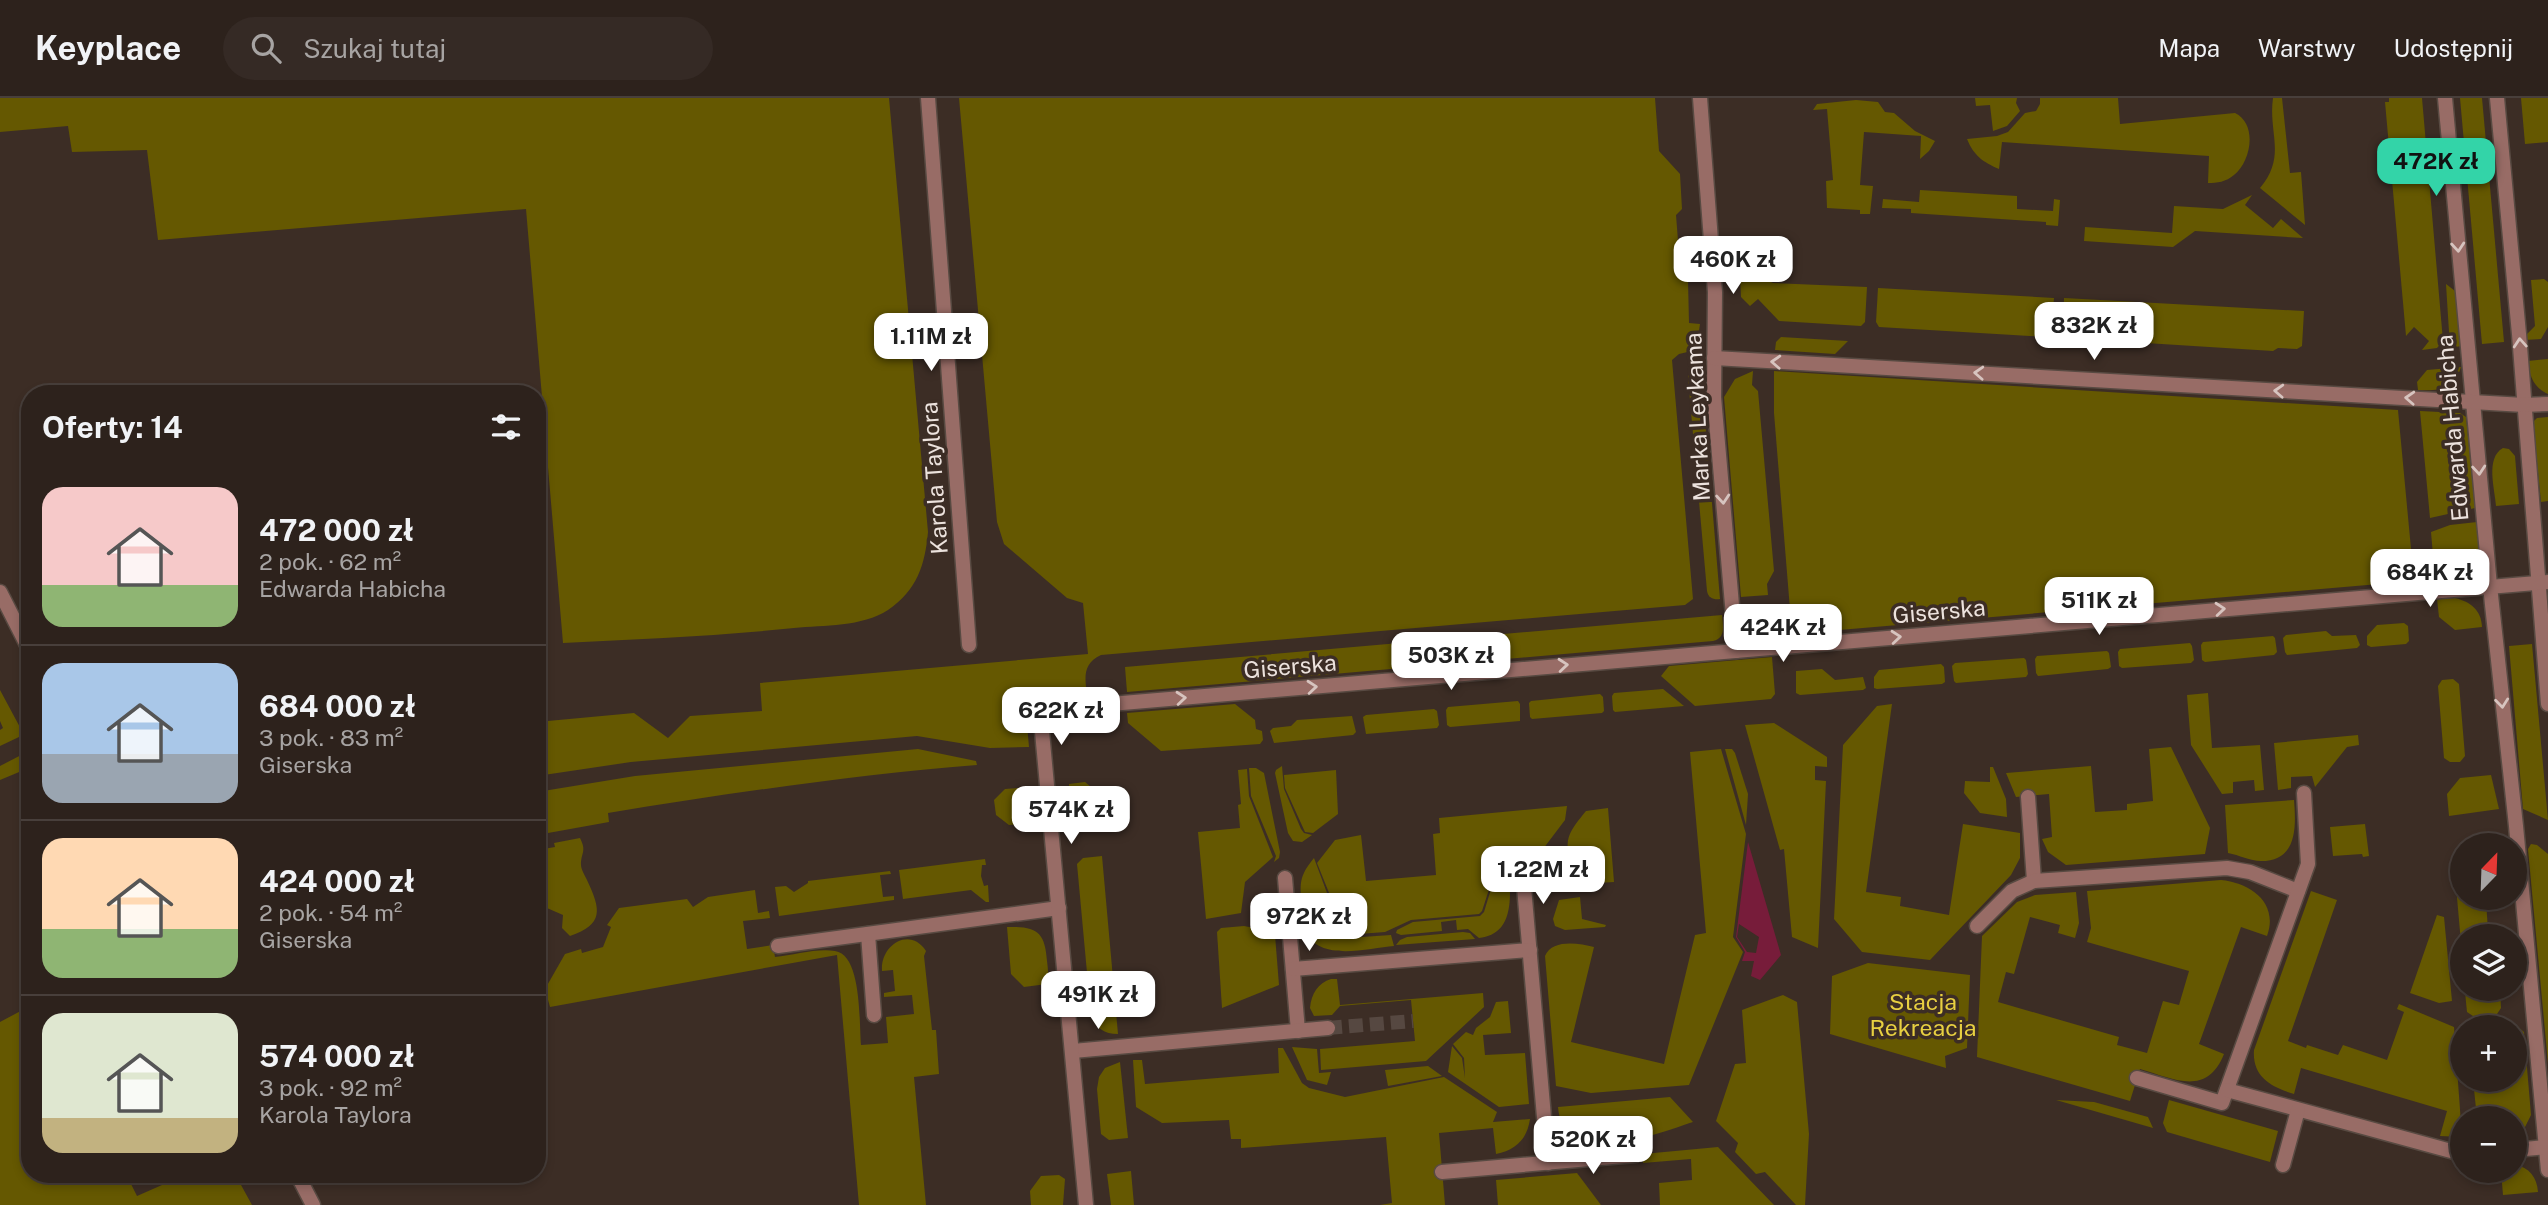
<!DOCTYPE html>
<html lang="pl">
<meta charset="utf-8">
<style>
body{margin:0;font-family:"Public Sans",sans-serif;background:#352a25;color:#f1f3f6;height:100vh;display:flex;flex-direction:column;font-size:26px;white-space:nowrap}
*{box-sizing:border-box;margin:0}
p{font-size:23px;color:#a7a4a3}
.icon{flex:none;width:38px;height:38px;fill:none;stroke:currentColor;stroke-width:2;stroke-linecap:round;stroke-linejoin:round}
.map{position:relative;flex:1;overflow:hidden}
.drawer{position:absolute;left:21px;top:287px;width:525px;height:798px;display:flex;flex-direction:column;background:#2d221c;border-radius:28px;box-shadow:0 4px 10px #0003,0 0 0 2px #483f3b}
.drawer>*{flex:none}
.needle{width:46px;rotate:23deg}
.fabs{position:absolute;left:2450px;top:735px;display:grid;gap:14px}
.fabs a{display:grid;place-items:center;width:77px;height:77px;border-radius:50%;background:#2d221c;box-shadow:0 4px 10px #0003,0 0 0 2px #483f3b;font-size:35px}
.price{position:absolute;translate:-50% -60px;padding:0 16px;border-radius:14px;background:#fff;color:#222;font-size:23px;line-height:46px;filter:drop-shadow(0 2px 4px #0008)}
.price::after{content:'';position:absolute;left:50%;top:42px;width:21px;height:16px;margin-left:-10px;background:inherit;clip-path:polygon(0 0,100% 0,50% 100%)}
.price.on{background:#33d4a8;color:#111}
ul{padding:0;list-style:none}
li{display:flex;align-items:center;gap:21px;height:175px;padding:0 21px}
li+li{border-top:2px solid #483f3b}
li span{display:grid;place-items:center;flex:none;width:196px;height:140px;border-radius:21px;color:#555}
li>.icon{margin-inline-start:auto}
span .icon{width:84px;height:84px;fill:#fffc;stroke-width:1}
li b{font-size:30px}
h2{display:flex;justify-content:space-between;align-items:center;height:84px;padding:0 21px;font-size:30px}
header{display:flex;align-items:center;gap:42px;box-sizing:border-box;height:98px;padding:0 35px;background:#2d221c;border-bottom:2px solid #483f3b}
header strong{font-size:33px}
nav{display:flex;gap:38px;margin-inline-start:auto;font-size:24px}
.search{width:490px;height:63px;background:#352a25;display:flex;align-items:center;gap:18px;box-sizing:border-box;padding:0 24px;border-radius:38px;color:#a7a4a3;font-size:26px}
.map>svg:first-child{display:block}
</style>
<header>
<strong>Keyplace</strong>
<div class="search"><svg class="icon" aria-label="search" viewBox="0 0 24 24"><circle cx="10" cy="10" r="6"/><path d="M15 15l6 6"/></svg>Szukaj tutaj</div>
<nav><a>Mapa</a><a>Warstwy</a><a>Udostępnij</a></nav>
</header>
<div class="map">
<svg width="2548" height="1107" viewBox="0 0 2548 1107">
<rect width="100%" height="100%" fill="#3c2d25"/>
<g fill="#655801">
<path d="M0 0H889L928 434C925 467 917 492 888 512 862 529 824 527 794 530 717 538 640 541 563 545L526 111 158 142 147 52 72 54 68 28 0 34Z"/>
<path d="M959 0H1655L1659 53 1680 76 1682 111 1676 117 1681 181 1688 182 1689 225 1700 226 1696 252 1679 256 1672 262 1693 501 1685 507 1101 557C1082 566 1085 580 1087 597L1025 603 1029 649 990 650 917 638 631 664 537 678V624L634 615 668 640 690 618 762 613 760 585 1088 556 1083 505 1067 500 1004 446 997 424Z"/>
<path d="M1975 0H2017L2016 5 2020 13 2007 28 1993 33 1990 7 1976 8Z"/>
<path d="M2040 0H2118L2120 26 2235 15C2258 26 2251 64 2234 77 2226 84 2217 85 2208 85L2209 58 2002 44 1999 71C1983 64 1974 58 1967 41L1997 38 2008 34 2025 15 2036 13 2040 6Z"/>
<path d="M2273 0H2282L2290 75 2301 74 2305 127 2260 90C2287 58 2268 35 2273 0Z"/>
<path d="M2389 0H2422L2443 243 2437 250 2422 252 2429 243 2414 229 2406 238 2385 4H2389Z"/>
<path d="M2460 0H2482L2504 244 2482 246Z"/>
<path d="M2521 0H2548V44L2525 46Z"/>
<path d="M1856 2 1878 4 1885 14 1894 15 1915 33 1935 43 1929 53 1920 61 1921 38 1864 34 1860 87 1873 88 1870 116H1860V112L1827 110 1826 83 1833 82 1827 11 1813 12 1817 6Z"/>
<path d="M1920 92 2017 98V111L2053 113 2054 101 2060 102 2058 128 2046 127V124L1911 115V111L1882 110 1883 101 1919 104Z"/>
<path d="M2252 97 2245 107 2273 130 2281 121 2303 140 2195 133 2173 149 2084 143 2085 129 2172 135 2174 108 2223 111Z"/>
<path d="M1739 161 1759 178 1773 185 1867 189 1865 224 1861 228 1779 223 1758 201 1750 208 1741 199Z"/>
<path d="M2544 181 2548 184V229L2541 241 2525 242V238L2535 228 2531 182Z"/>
<path d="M2446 186 2459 196 2461 248 2450 250Z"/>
<path d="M1878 190 2054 200 2051 236 2048 239 1879 229 1876 224Z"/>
<path d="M2064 200 2304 213 2302 248 2297 251 2278 250 2273 253 2066 240 2063 236Z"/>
<path d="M1781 239 1848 243 1835 256 1775 252 1776 244Z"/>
<path d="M2548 261V296C2534 290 2529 278 2528 263Z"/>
<path d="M1696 269 1701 274 1720 501C1714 502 1708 500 1707 493L1688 280 1690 272Z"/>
<path d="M2461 269C2454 292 2439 293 2418 292L2417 284 2427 272Z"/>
<path d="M1753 273 1752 287 1758 293 1774 473 1767 486 1768 497 1741 499 1724 299 1735 281Z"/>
<path d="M1774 273 2398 312 2414 483 1792 536 1774 315Z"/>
<path d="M2420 313 2460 315 2466 319 2475 410 2430 420Z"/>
<path d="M2548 319V403L2541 404 2533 324 2537 320Z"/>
<path d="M2503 350 2509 351 2515 358 2519 406 2496 408C2495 391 2485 360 2503 350Z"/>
<path d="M2477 424 2481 469 2479 474 2474 478 2435 481 2431 434 2450 427Z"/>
<path d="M2455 500C2471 504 2481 512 2482 529L2455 532 2439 519 2437 501Z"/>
<path d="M1722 517C1723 528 1726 540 1713 543L1127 594 1125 569Z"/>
<path d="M2404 525 2408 528 2409 543 2406 546 2371 549 2367 547V538L2377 527Z"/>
<path d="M2326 533 2332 538 2356 537 2360 547 2357 550 2287 557 2285 554 2283 540 2286 537Z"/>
<path d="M2273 538 2275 540 2277 554 2274 557 2205 564 2202 562 2201 547 2203 544Z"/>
<path d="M2190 545 2192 548 2194 562 2191 565 2122 570 2119 568 2118 554 2120 551Z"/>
<path d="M2532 546 2548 722 2523 711 2509 548Z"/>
<path d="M2107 553 2109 555 2111 569 2108 571 2038 578 2036 575 2035 561 2037 558Z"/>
<path d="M1772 559 1775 596 1771 601 1695 608 1661 578 1669 568Z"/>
<path d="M2024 560 2026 562 2028 576 2026 579 1956 585 1954 583 1952 568 1955 565Z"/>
<path d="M1941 566 1944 569 1945 584 1942 586 1877 591 1874 590V579L1879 572Z"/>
<path d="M1822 571 1835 582 1863 579 1866 590 1863 592 1800 597 1796 595V573Z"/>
<path d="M2453 581 2459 586 2465 658 2460 664H2450L2444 660 2438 588 2442 582Z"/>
<path d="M1663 591 1684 608 1615 614 1613 612 1612 598 1614 595Z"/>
<path d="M0 592 22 633 19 639 0 648V632L3 630 0 623Z"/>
<path d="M2208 595 2212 650 2260 647 2264 692 2255 693 2254 682 2233 684V695L2222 696 2191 647 2187 597Z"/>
<path d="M1600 596 1603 599 1604 613 1602 615 1532 621 1530 619 1529 605 1531 603Z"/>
<path d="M1518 603 1520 606V623L1450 629 1447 627 1446 612 1448 609Z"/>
<path d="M1235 606 1255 622 1256 631 1262 633 1263 642 1260 646 1161 653 1128 625 1127 615Z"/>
<path d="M1892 606 1866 794 1901 799 1900 808 1949 817 1963 726 2020 735V760L2011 777 1930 862 1862 854 1834 821 1843 647 1877 608Z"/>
<path d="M1434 611 1437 613 1439 627 1437 630 1366 636 1363 619 1366 617Z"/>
<path d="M1352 618 1356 634 1353 637 1274 645 1270 633 1273 630 1291 628 1297 622Z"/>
<path d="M1774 625 1827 659V669L1815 668V682L1826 683 1818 850 1792 839 1784 751 1780 752 1745 627Z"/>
<path d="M2358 637 2359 647 2347 649 2315 689 2312 678 2291 679V690L2278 692 2274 645Z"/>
<path d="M2171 649 2210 730 2205 756 2066 767 2048 754 2042 741 2052 739 2049 696 2016 699 2006 675 2091 668 2095 714 2127 712V706L2153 703 2149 651Z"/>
<path d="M918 651 976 663 977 667C853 677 731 695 608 715L609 724 537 737V694L635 678Z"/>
<path d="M1721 651 1746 736 1733 839 1743 854 1689 987 1591 995 1556 988 1545 858C1552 841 1578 845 1594 849L1571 944 1664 966 1695 837 1706 835 1690 654Z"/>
<path d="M1725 651H1732L1735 655 1748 696 1746 727Z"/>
<path d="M27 654H30V682L24 672 0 682V668Z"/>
<path d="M1282 668 1284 691 1301 731 1304 735 1312 737 1302 744 1293 743 1288 735 1275 675 1276 672Z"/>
<path d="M1990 669H1993L2006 701 2007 719 1980 715 1964 695 1965 683 1990 684Z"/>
<path d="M1249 670H1256L1264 675 1280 754 1279 760 1274 764 1276 758 1251 698Z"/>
<path d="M1247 671 1249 698 1273 759 1245 784 1241 815 1206 821 1198 734 1240 730 1238 707 1241 706 1238 672Z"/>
<path d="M1336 672 1338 716 1313 735 1305 734 1285 690 1284 677Z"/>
<path d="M2491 677 2499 711 2449 718 2447 696 2460 680Z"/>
<path d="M1085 684 1097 694 1098 718 1079 720 1071 712 1069 686Z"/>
<path d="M1032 689 1035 725 1009 727 996 717 994 702 1005 691Z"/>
<path d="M2294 702C2296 728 2298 763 2261 763 2250 763 2239 757 2228 755L2225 707Z"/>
<path d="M1567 708 1565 722 1537 759 1504 762 1498 764 1482 813 1479 816 1411 822 1385 834 1346 837 1317 765 1335 742 1361 737 1366 783 1436 777 1433 736 1440 735 1439 720Z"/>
<path d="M1608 710 1614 784 1582 786C1575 780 1574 773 1571 765 1563 740 1570 733 1586 713Z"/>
<path d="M2365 726 2369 758 2363 759 2362 756 2333 758 2330 729Z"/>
<path d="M580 740C587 754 581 754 581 767 581 771 585 778 587 782 601 812 604 826 570 838L562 830 563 817 540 807 548 869 537 872V752L555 749 554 745Z"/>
<path d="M2531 746 2537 747 2548 756V965L2528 751Z"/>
<path d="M1102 758 1118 936C1104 936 1096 930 1091 918L1077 766 1083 760Z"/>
<path d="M1314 760 1343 838 1347 840 1391 837 1394 848C1368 850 1318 865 1305 832 1302 825 1302 817 1302 810 1300 787 1298 779 1314 760Z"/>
<path d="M985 761 986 767H982L981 778 984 788 988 787 989 804H986L971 792 903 801 899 772Z"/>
<path d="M1508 763C1510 791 1518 836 1479 840L1468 831 1457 832 1456 822 1441 824 1442 833 1401 837 1396 835 1397 832 1413 824 1480 818 1484 814 1498 768Z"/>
<path d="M890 773 891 776 880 777 883 799 894 798V802L779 818 775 789 786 788 794 794 808 785V783Z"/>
<path d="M2455 777 2462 783V800H2483L2486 802 2488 833 2495 838H2462V856Z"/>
<path d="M2221 782C2251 785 2279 805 2267 838L2241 829 2199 946 2224 956C2207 999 2174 981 2140 971L2130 1003 1977 959 1982 838 2017 804 2035 797 2076 794 2079 825 2075 840 2058 835 2060 827 2030 819 2014 876 2006 874 1998 904 2119 939 2117 947 2147 955 2163 903 2179 907 2189 873 2087 844 2091 830 2087 793Z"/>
<path d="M755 792 758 815 769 813 770 820 743 823 747 851 773 847 775 859C794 857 817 850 835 853 862 857 859 924 861 947L888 945 886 919 914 916 912 897 884 899V895L895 893 893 872 882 873C880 847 910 828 926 853L924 858 932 932H936L939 976 914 979 926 1107H859L837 857 550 909 545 891 565 856 581 851 582 855 603 849 611 829 607 827 619 810 687 801 693 809 708 799Z"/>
<path d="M2311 793 2337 802 2288 943 2306 950 2307 947 2338 957 2343 947 2387 962 2404 914 2397 911 2399 906 2454 929 2462 1039 2440 1038 2447 1013 2301 970 2294 996C2270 989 2252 978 2254 952Z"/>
<path d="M1580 799 1582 821 1606 827 1605 829 1565 832 1555 828 1553 821 1559 802Z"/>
<path d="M2437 817 2444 819 2452 903 2439 905 2410 895Z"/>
<path d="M1244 828 1270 833 1275 837 1279 887 1222 910 1217 834 1221 830Z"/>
<path d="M1007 829C1037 828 1045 834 1047 863 1048 871 1049 879 1047 886L1024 889 1011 876Z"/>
<path d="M1463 834 1470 835 1475 841 1396 847 1400 842 1407 839Z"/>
<path d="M1868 865 1970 877 1967 950 1945 958 1946 970 1830 936 1832 878Z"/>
<path d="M1331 881H1337L1340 907 1483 895 1484 909 1426 963 1321 972 1320 951 1415 943 1411 902 1340 908 1332 917 1314 918 1310 910C1311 896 1318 885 1331 881Z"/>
<path d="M2479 891H2500L2501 910 2497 916 2473 918 2467 914 2465 894 2478 893Z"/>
<path d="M1783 897 1797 904 1809 1036 1805 1107H1796L1765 1074 1756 1076 1735 1054 1738 1045 1716 1023 1735 966 1746 965 1742 912Z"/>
<path d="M1508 903 1511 935 1483 937 1485 957 1525 955 1529 1006 1499 1009 1448 974 1452 948 1462 960 1465 980 1464 960 1453 946 1466 934 1473 937 1476 930 1490 919 1496 904Z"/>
<path d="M30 908V1076H126L137 1098 187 1076H235L252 1107H0V924Z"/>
<path d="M2510 922 2524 934 2531 1017 2525 1029 2515 1035V1020H2477L2473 982H2515V929H2471L2474 926Z"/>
<path d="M1292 949 1317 951 1319 975 1331 974 1327 987 1307 982Z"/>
<path d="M1278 950H1283L1302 985 1309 990 1345 999 1444 979 1497 1014 1493 1024 1530 1021C1527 1042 1515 1052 1496 1056L1493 1030 1439 1035 1445 1107H1380L1392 1105 1386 1039 1241 1050V1041H1231L1229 1022 1162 1025 1136 1009 1133 962H1142L1145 986 1279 975Z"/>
<path d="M1120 964 1128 1040 1109 1042 1101 1036 1097 991 1099 979 1105 970Z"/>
<path d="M1428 968 1442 978 1388 988 1385 972Z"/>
<path d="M1670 999 1693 1024C1657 1036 1563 1073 1558 1009Z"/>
<path d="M2056 1002 2094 1004 2148 1019 2153 1030Z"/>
<path d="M2169 1002 2278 1033 2270 1064 2167 1034 2163 1025Z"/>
<path d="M1718 1049 1774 1107H1660L1659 1085 1692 1082 1691 1061 1643 1065V1056Z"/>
<path d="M2515 1067C2529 1069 2537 1079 2538 1094L2503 1097 2501 1073H2515Z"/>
<path d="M1131 1073 1134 1107H1111L1107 1076Z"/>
<path d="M1577 1075 1601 1107H1498L1496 1082Z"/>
<path d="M1059 1077 1065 1081 1063 1107H1031L1030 1093 1041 1078Z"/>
</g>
<path fill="#771c3a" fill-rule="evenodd" d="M1748 744 1781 857 1760 882 1751 878 1754 863H1742L1745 854 1736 839ZM1739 826 1759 839 1756 855 1747 854 1737 839Z"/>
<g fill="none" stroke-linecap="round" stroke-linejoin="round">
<path stroke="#564841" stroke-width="14" stroke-dasharray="14 7" stroke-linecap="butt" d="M1328 930 1413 923"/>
<defs>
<g id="minor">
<path d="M928 0 969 547"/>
<path d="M1700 0 1715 194 1714 299 1736 553"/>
<path d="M2445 0 2490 488 2516 728 2548 1072"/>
<path d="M2497 0 2519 236 2548 606"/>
<path d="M1714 260 2524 307 2548 306"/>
<path d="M2028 699 2034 783"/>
<path d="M1522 766 1548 1065"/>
<path d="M1285 780 1298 933"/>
<path d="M1977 828 2012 793 2034 783 2227 770 2250 774 2298 793"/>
<path d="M868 836 874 917"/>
<path d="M778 848 1059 810"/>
<path d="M1293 871 1530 852"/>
<path d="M1073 953 1328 930"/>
<path d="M2137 980 2222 1005 2308 766 2304 695"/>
<path d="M2227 992 2462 1056"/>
<path d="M2515 1052 2546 1049"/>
<path d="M2283 1067 2298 1012"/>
<path d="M1442 1074 1635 1057"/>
<path d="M1086 1107 1040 612 2548 484"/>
</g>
<g id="tertiary">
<path d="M0 494 30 553"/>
<path d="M297 1076 313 1107"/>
</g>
</defs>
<use href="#minor" stroke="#584a42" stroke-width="17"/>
<use href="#tertiary" stroke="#584a42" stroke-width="17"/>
<use href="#minor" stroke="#986c66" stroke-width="14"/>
<use href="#tertiary" stroke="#986c66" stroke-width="14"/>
</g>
<defs><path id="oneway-chevron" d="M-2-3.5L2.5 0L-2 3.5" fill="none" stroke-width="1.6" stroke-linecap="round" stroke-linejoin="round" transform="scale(1.75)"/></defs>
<g stroke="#d7c4bf">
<use href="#oneway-chevron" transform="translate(2458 149) rotate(85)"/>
<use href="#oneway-chevron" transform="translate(2520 245) rotate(-94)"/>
<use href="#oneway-chevron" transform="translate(1776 264) rotate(-177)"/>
<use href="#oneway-chevron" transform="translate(1979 275) rotate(-177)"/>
<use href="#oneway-chevron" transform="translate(2279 293) rotate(-177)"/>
<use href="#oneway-chevron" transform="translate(2410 300) rotate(-177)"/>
<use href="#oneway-chevron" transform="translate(2479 372) rotate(85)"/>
<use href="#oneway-chevron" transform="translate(1723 401) rotate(85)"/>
<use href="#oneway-chevron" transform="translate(2220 511) rotate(-5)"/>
<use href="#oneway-chevron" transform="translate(1896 539) rotate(-5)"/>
<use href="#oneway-chevron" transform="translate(1563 567) rotate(-5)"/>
<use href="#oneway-chevron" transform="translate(1312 589) rotate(-5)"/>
<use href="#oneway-chevron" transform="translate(1181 600) rotate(-5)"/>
<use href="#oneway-chevron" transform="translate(2502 605) rotate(84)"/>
</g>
<g text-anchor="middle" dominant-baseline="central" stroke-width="7" stroke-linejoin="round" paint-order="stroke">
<g font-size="23" fill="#ece2dd" stroke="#3c2d25">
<text transform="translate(1697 319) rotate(-93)">Marka Leykama</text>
<text transform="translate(2452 330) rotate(-95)">Edwarda Habicha</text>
<text transform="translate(934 380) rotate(-94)">Karola Taylora</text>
<text transform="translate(1939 513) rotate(-5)">Giserska</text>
<text transform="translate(1290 568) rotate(-5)">Giserska</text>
</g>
<g font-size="23" fill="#e8d041" stroke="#3c2d25">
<text x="1923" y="903">Stacja<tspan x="1923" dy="26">Rekreacja</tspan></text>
</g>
</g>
</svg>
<div class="fabs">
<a><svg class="needle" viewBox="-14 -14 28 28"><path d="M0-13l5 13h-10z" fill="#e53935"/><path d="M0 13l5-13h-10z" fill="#a7a4a3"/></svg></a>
<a><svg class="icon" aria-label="layers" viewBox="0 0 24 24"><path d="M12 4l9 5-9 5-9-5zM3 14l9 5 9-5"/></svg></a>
<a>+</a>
<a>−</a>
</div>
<b class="price on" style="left:2436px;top:100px">472K zł</b>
<b class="price" style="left:1733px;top:198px">460K zł</b>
<b class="price" style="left:2094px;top:264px">832K zł</b>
<b class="price" style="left:931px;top:275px">1.11M zł</b>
<b class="price" style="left:2430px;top:511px">684K zł</b>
<b class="price" style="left:2099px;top:539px">511K zł</b>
<b class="price" style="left:1783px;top:566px">424K zł</b>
<b class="price" style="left:1451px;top:594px">503K zł</b>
<b class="price" style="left:1061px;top:649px">622K zł</b>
<b class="price" style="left:1071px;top:748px">574K zł</b>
<b class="price" style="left:1543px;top:808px">1.22M zł</b>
<b class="price" style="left:1309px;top:855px">972K zł</b>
<b class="price" style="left:1098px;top:933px">491K zł</b>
<b class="price" style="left:1593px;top:1078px">520K zł</b>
<section class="drawer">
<h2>Oferty: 14<svg class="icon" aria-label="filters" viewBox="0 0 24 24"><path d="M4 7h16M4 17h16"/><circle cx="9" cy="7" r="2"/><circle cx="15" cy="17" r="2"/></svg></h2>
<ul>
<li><span style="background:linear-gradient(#f6c9c9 70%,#8fb573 0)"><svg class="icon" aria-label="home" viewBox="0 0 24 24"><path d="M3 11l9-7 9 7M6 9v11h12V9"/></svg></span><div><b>472 000 zł</b><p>2 pok. · 62 m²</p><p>Edwarda Habicha</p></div></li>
<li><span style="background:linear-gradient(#a9c7e8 65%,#9aa5b1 0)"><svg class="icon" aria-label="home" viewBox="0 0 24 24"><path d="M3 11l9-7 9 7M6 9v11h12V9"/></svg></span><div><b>684 000 zł</b><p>3 pok. · 83 m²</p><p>Giserska</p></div></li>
<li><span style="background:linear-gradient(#ffd9b3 65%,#8fb573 0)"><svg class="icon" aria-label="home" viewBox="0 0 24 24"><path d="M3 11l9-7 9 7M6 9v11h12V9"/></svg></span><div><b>424 000 zł</b><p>2 pok. · 54 m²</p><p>Giserska</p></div></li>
<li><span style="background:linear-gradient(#dfe7d0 75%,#c2b280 0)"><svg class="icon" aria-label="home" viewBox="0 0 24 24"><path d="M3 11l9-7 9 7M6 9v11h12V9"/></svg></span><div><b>574 000 zł</b><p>3 pok. · 92 m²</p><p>Karola Taylora</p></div></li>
</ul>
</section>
</div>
